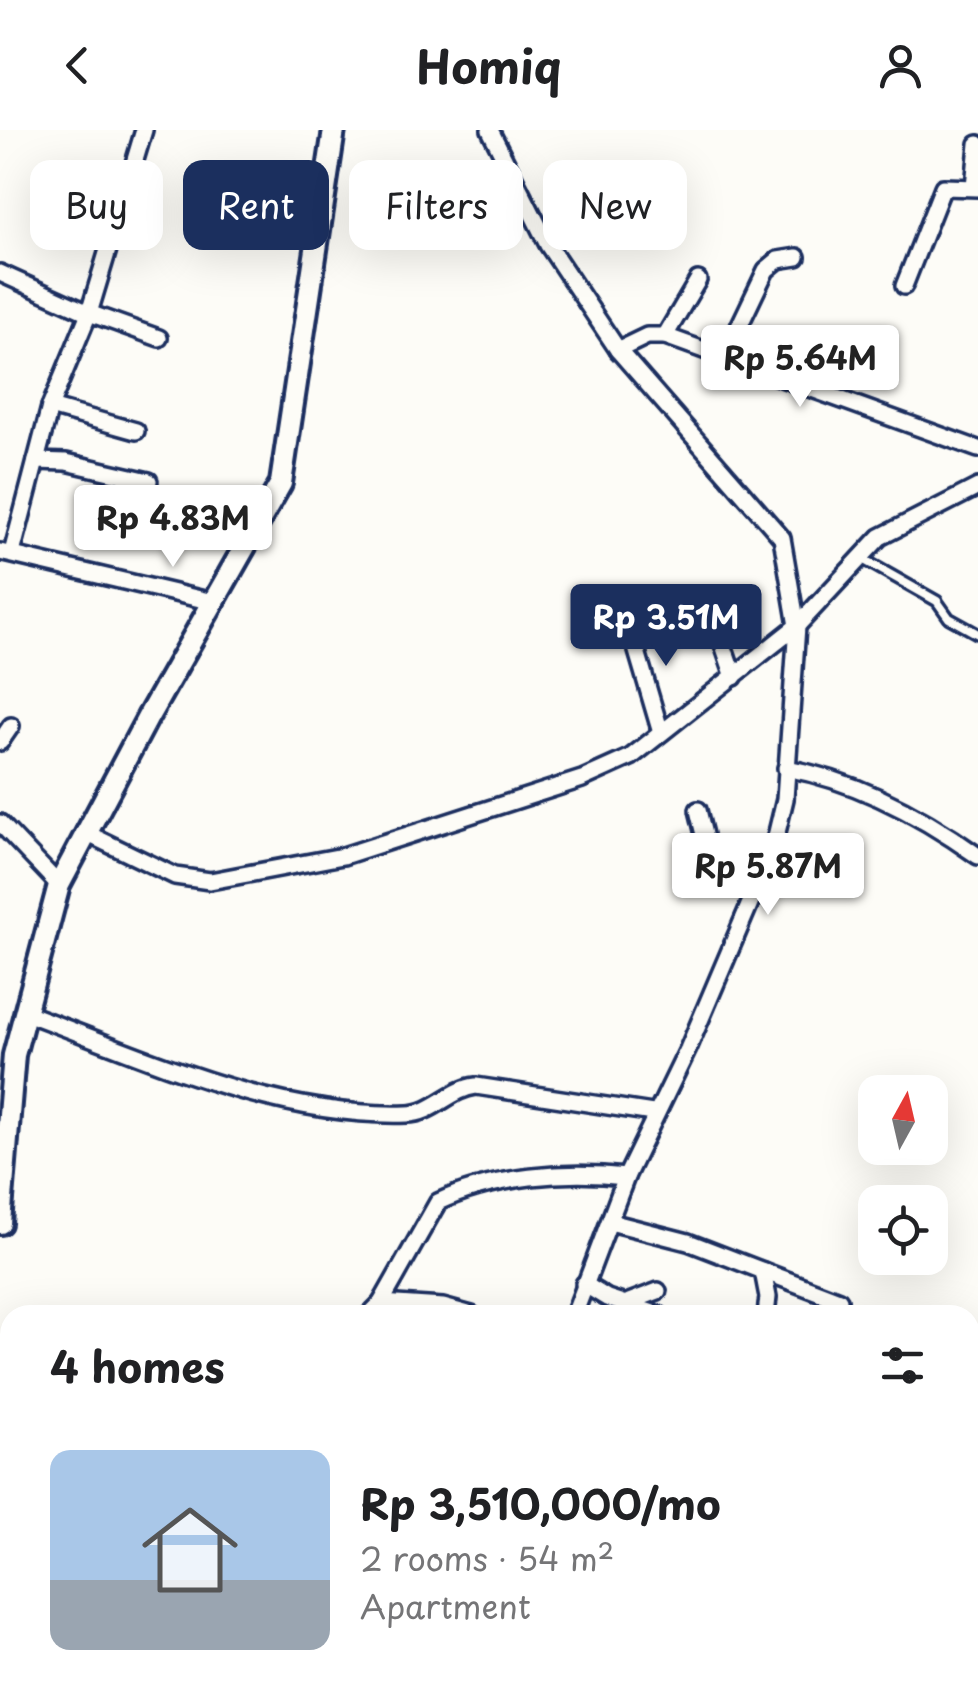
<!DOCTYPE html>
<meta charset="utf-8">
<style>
body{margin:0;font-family:"Playpen Sans",sans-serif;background:#f2f2f2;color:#202124;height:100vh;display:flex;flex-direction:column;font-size:38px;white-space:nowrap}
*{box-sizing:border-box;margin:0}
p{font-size:32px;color:#757577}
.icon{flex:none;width:55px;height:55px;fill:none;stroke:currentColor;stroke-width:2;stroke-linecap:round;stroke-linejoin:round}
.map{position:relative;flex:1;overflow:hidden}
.sheet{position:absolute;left:0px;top:1175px;width:980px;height:392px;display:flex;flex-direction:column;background:#fff;border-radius:30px 30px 0 0;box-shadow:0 10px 40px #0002}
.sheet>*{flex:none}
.guide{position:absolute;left:30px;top:30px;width:920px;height:90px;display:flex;gap:20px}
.needle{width:65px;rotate:8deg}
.controls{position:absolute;left:858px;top:945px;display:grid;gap:20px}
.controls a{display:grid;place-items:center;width:90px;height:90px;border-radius:20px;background:#fff;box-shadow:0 10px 40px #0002;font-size:50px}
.price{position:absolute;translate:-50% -85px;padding:0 22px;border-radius:10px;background:#fff;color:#222;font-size:32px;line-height:65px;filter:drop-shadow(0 2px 5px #0008)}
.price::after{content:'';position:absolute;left:50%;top:60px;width:30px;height:22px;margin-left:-15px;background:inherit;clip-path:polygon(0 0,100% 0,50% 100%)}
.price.selected{background:#1b2f5e;color:#fff}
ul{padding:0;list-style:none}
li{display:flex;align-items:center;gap:30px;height:250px;padding:0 50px}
li span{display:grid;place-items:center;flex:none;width:280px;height:200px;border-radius:20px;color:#555}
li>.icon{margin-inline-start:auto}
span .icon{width:120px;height:120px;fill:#fffc;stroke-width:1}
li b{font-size:42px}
h2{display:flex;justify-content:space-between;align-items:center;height:120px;padding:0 50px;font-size:42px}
.chip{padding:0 35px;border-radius:20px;background:#fff;box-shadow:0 10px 40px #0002;font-size:35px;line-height:90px}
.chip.selected{background:#1b2f5e;color:#fff}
header{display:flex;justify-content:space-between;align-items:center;height:130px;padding:0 50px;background:#fff;font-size:45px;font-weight:700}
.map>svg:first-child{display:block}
</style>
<header><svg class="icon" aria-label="back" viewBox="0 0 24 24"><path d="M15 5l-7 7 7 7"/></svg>Homiq<svg class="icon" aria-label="person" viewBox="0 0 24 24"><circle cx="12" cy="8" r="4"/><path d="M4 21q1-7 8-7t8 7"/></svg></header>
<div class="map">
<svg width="978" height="1566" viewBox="0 0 978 1566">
<rect width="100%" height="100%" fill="#fdfcf7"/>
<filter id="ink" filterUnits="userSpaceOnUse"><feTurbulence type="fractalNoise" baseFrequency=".01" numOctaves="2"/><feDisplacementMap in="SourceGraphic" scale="20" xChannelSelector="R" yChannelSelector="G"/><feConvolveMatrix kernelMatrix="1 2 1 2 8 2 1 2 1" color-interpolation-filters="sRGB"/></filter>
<g filter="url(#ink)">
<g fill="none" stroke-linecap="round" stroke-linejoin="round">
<defs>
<path id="service" d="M859 427 937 471 949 488 978 504"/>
<g id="minor">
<path d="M490 0 548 115 618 220 782 408 797 496 785 669 773 719 688 919 626 1047"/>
<path d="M974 57 978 14"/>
<path d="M0 143 89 183 159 208"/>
<path d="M904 156 943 57 978 58"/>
<path d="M665 206 698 150"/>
<path d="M618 220 647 206H665L978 319"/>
<path d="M724 228 766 140 778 130 797 127"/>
<path d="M50 277 136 301"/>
<path d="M36 331 66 332 149 351"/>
<path d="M0 422 213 472"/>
<path d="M12 423 50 277 89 183 144 0"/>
<path d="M708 470 734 547"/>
<path d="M627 487 661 603"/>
<path d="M0 612 11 596"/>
<path d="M786 638C854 650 922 686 978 726"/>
<path d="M698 680 714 746 754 764"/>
<path d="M0 693 59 755"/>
<path d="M84 702 175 746 210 751 343 726 582 649 631 627 797 496 880 407 978 357"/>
<path d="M26 883C148 928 274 988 407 984 434 984 450 959 476 956L653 983"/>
<path d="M610 1092 688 1112 839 1170"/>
<path d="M763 1141 768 1167 766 1185"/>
<path d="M584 1154 607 1168 659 1185"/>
<path d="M629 1172 658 1161"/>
<path d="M381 1173 443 1177 472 1185"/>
<path d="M369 1185 381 1173 438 1072C492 1046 567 1040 626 1047L574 1185"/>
<path d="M0 1332 10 1335"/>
<path d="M0 1449 10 1456"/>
<path d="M134 1558 137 1566"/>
<path d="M643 1558 656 1566"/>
<path d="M0 1563 14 1558"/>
<path d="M843 1566 850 1558"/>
</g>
<path id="tertiary" d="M0 1093 14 925 59 755 148 587 281 353 334 0"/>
</defs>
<use href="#service" stroke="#1b2f5e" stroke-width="15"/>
<use href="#minor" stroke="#1b2f5e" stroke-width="22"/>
<use href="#tertiary" stroke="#1b2f5e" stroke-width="28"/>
<use href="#service" stroke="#fdfcf7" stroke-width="8"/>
<use href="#minor" stroke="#fdfcf7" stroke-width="15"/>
<use href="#tertiary" stroke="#fdfcf7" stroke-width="20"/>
</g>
</g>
</svg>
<div class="controls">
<a><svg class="needle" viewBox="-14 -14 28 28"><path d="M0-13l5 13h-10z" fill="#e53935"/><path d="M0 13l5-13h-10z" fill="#757577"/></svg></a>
<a><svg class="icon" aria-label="locate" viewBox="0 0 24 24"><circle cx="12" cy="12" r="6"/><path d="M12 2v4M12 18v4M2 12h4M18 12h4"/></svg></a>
</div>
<b class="price" style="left:800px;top:280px">Rp 5.64M</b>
<b class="price" style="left:173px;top:440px">Rp 4.83M</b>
<b class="price selected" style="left:666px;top:539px">Rp 3.51M</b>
<b class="price" style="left:768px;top:788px">Rp 5.87M</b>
<div class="guide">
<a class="chip">Buy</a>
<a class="chip selected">Rent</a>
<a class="chip">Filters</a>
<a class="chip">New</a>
</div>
<section class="sheet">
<h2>4 homes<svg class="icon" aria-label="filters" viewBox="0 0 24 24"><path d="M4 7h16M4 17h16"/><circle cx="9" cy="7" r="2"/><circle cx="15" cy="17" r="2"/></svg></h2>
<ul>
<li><span style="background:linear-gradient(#a9c7e8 65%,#9aa5b1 0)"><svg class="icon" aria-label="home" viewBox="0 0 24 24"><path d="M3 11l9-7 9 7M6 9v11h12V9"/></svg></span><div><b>Rp 3,510,000/mo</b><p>2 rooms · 54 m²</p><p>Apartment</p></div></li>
</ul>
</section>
</div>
